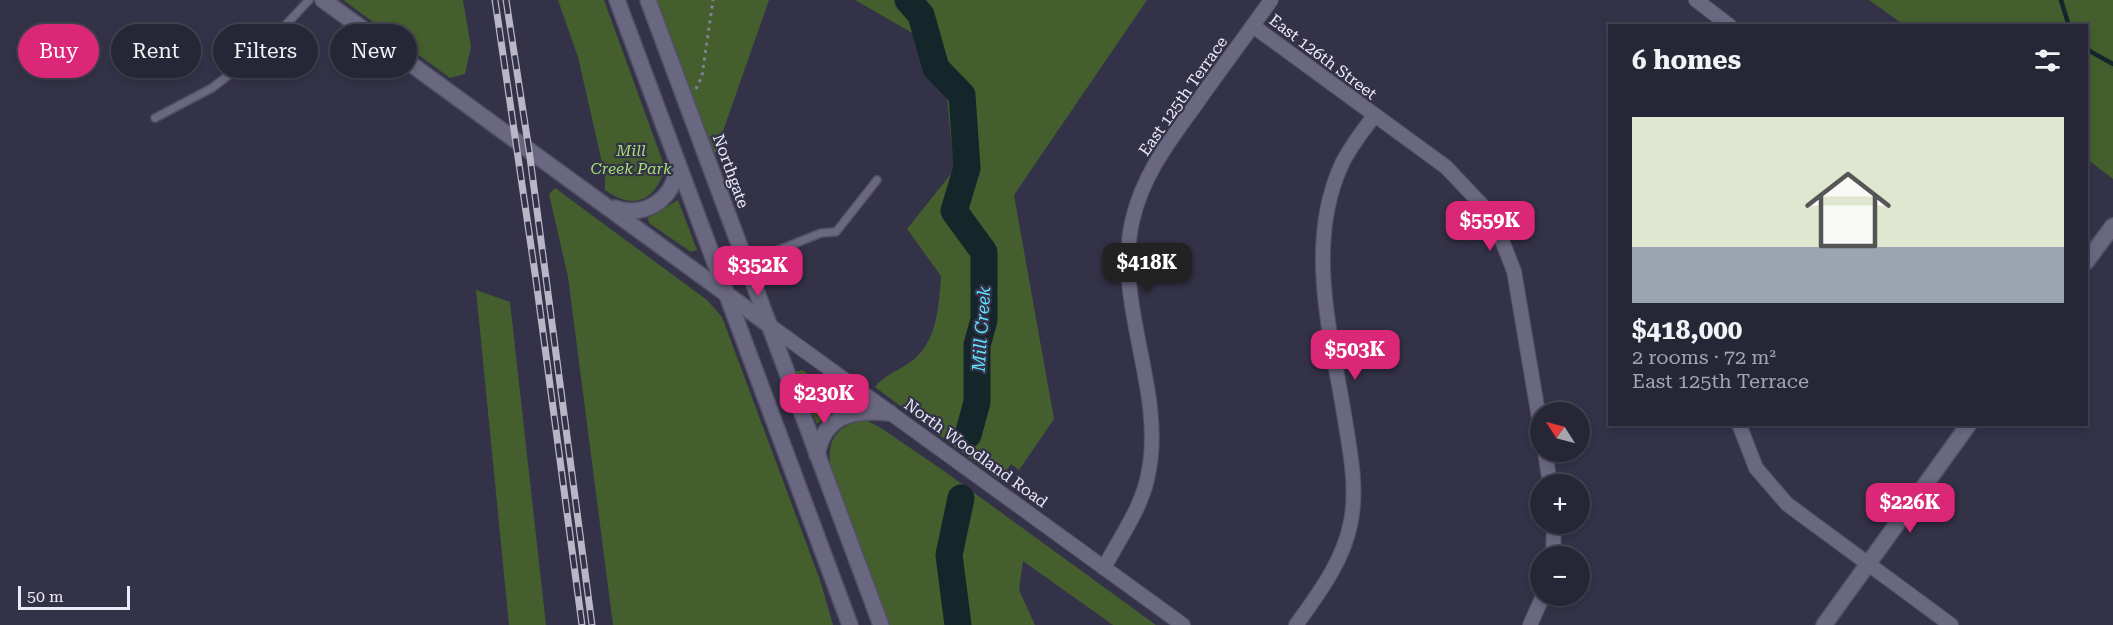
<!DOCTYPE html>
<meta charset="utf-8">
<style>
body{margin:0;font-family:"Roboto Serif",serif;background:#2f2e3e;color:#f1f3f6;height:100vh;display:flex;flex-direction:column;font-size:22px;white-space:nowrap}
*{box-sizing:border-box;margin:0}
p{font-size:20px;color:#a4a5ad}
.icon{flex:none;width:33px;height:33px;fill:none;stroke:currentColor;stroke-width:2;stroke-linecap:round;stroke-linejoin:round}
.map{position:relative;flex:1;overflow:hidden}
.side{position:absolute;left:1608px;top:24px;width:480px;height:402px;display:flex;flex-direction:column;background:#272636;border-radius:0px;box-shadow:0 3px 9px #0003,0 0 0 2px #434351}
.side>*{flex:none}
.hud{position:absolute;left:18px;top:24px;width:570px;height:54px;display:flex;gap:12px}
.needle{width:39px;rotate:306deg}
.tools{position:absolute;left:1530px;top:402px;display:grid;gap:12px}
.tools a{display:grid;place-items:center;width:60px;height:60px;border-radius:50%;background:#272636;box-shadow:0 3px 9px #0003,0 0 0 2px #434351;font-size:30px}
.scale{position:absolute;left:18px;bottom:15px;width:112px;box-sizing:border-box;padding-left:6px;border:3px solid #ecebfa;border-top:0;font-size:16px;line-height:21px;white-space:nowrap;color:#ecebfa;-webkit-text-stroke:4px #343248;paint-order:stroke}
.price{position:absolute;translate:-50% -51px;padding:0 14px;border-radius:12px;background:#db2777;color:#fff;font-size:20px;line-height:39px;filter:drop-shadow(0 2px 3px #0008)}
.price::after{content:'';position:absolute;left:50%;top:36px;width:18px;height:14px;margin-left:-9px;background:inherit;clip-path:polygon(0 0,100% 0,50% 100%)}
.price.on{background:#222;color:#fff}
ul{padding:0;list-style:none}
li{display:grid;align-content:center;gap:12px;height:318px;padding:0 24px}
li span{display:grid;place-items:center;height:186px;border-radius:0px;color:#555}
li>.icon{margin-inline-start:auto}
span .icon{width:108px;height:108px;fill:#fffc;stroke-width:1}
li b{font-size:26px}
h2{display:flex;justify-content:space-between;align-items:center;height:72px;padding:0 24px;font-size:26px}
.chip{padding:0 21px;border-radius:27px;background:#272636;box-shadow:0 3px 9px #0003,0 0 0 2px #434351;font-size:21px;line-height:54px}
.chip.on{background:#db2777;color:#fff}
.map>svg:first-child{display:block}
</style>
<div class="map">
<svg width="2113" height="625" viewBox="0 0 2113 625">
<rect width="100%" height="100%" fill="#343248"/>
<g fill="#445e2d">
<path d="M343 0H463L471 47 465 74 450 78Z"/>
<path d="M558 0H604L665 168C655 201 634 211 605 190V176L578 57Z"/>
<path d="M648 0H769L715 154 706 130 701 144Z"/>
<path d="M855 0H1147L1014 195 1054 419 1019 470 1011 464 1001 478 998 479 875 387C887 372 908 368 920 353 938 333 939 302 941 276L907 229 954 170 947 97 928 42Z"/>
<path d="M1869 0H2113V179L2087 159 2086 26 1904 25Z"/>
<path d="M555 188 707 300 722 317 820 580 833 625H613L568 277 549 194Z"/>
<path d="M678 200 697 250 691 252 649 223 648 218Z"/>
<path d="M476 290 510 302 546 625H509Z"/>
<path d="M802 370 845 399V403L817 424 795 372Z"/>
<path d="M866 420 881 428 944 471 1156 625H1113L1023 561 1019 590 1035 625H888L831 471C826 441 835 425 866 420Z"/>
</g>
<g fill="none" stroke-linecap="round" stroke-linejoin="round">
<g stroke="#15262a" stroke-width="4.5">
<path d="M2061 0 2069 26"/>
<path d="M2086 49 2113 64"/>
</g>
<g stroke="#15262a" stroke-width="27">
<path d="M908 0 921 15 936 68 962 95 967 168 954 211 984 252V320L977 345V402L968 435"/>
<path d="M958 625 949 555 961 498"/>
</g>
<defs>
<g id="lane">
<path d="M155 118 212 88 265 47 309 0"/>
<path d="M719 274 821 233 836 232 877 180"/>
</g>
<g id="street">
<path d="M1696 0 1730 26"/>
<path d="M1253 26 1446 167 1481 204 1499 233 1514 271 1540 424"/>
<path d="M769 325 1183 625"/>
<path d="M1739 424 1756 468 1787 504 1951 625"/>
<path d="M1545 452 1550 484"/>
<path d="M1553 556 1554 524"/>
<path d="M1104 568C1121 535 1143 507 1149 470 1164 389 1114 303 1132 222 1142 177 1167 144 1194 107 1219 71 1246 36 1271 0"/>
<path d="M1296 625C1319 593 1344 560 1351 521 1357 489 1351 457 1346 426 1333 341 1304 248 1341 166 1349 148 1362 132 1374 116"/>
<path d="M1530 625 1543 596"/>
</g>
<g id="secondary">
<path d="M323 0 769 325"/>
<path d="M617 0 850 625"/>
<path d="M648 0 881 625"/>
<path d="M615 208C646 219 676 197 677 165"/>
<path d="M2086 262 2113 226"/>
<path d="M817 455C824 414 855 409 890 413"/>
<path d="M1824 625 1969 424"/>
</g>
</defs>
<use href="#lane" stroke="#525063" stroke-width="10"/>
<use href="#street" stroke="#525063" stroke-width="16"/>
<use href="#secondary" stroke="#525063" stroke-width="18"/>
<path stroke="#828194" stroke-width="3" stroke-dasharray="3 4.5" stroke-linecap="butt" d="M696 89 702 76 713 0"/>
<use href="#lane" stroke="#6a6881" stroke-width="7"/>
<use href="#street" stroke="#6a6881" stroke-width="14"/>
<use href="#secondary" stroke="#6a6881" stroke-width="15"/>
<defs>
<g id="rail">
<path d="M495 0 536 280 582 625"/>
<path d="M506 0 529 150 592 625"/>
</g>
</defs>
<use href="#rail" stroke="#b8b6c7" stroke-width="7"/>
<use href="#rail" stroke="#343248" stroke-width="4.5" stroke-dasharray="14" stroke-linecap="butt"/>
</g>
<g text-anchor="middle" dominant-baseline="central" stroke-width="4.5" stroke-linejoin="round" paint-order="stroke">
<g font-size="16" fill="#ecebfa" stroke="#343248">
<text transform="translate(1323 57) rotate(37)">East 126th Street</text>
<text transform="translate(1183 96) rotate(-55)">East 125th Terrace</text>
<text transform="translate(731 171) rotate(70)">Northgate</text>
<text transform="translate(976 453) rotate(36)">North Woodland Road</text>
</g>
<g font-size="16" font-style="italic" fill="#a5df72" stroke="#343248">
<text x="631" y="150">Mill<tspan x="631" dy="18">Creek Park</tspan></text>
</g>
<g font-size="18" font-style="italic" fill="#5ee6ff" stroke="#343248">
<text transform="translate(981 329) rotate(-86)">Mill Creek</text>
</g>
</g>
</svg>
<div class="tools">
<a><svg class="needle" viewBox="-14 -14 28 28"><path d="M0-13l5 13h-10z" fill="#e53935"/><path d="M0 13l5-13h-10z" fill="#a4a5ad"/></svg></a>
<a>+</a>
<a>−</a>
</div>
<div class="scale">50 m</div>
<b class="price" style="left:1490px;top:252px">$559K</b>
<b class="price on" style="left:1147px;top:294px">$418K</b>
<b class="price" style="left:758px;top:297px">$352K</b>
<b class="price" style="left:1355px;top:381px">$503K</b>
<b class="price" style="left:824px;top:425px">$230K</b>
<b class="price" style="left:1910px;top:534px">$226K</b>
<div class="hud">
<a class="chip on">Buy</a>
<a class="chip">Rent</a>
<a class="chip">Filters</a>
<a class="chip">New</a>
</div>
<section class="side">
<h2>6 homes<svg class="icon" aria-label="filters" viewBox="0 0 24 24"><path d="M4 7h16M4 17h16"/><circle cx="9" cy="7" r="2"/><circle cx="15" cy="17" r="2"/></svg></h2>
<ul>
<li><span style="background:linear-gradient(#dfe7d0 70%,#9aa5b1 0)"><svg class="icon" aria-label="home" viewBox="0 0 24 24"><path d="M3 11l9-7 9 7M6 9v11h12V9"/></svg></span><div><b>$418,000</b><p>2 rooms · 72 m²</p><p>East 125th Terrace</p></div></li>
</ul>
</section>
</div>
